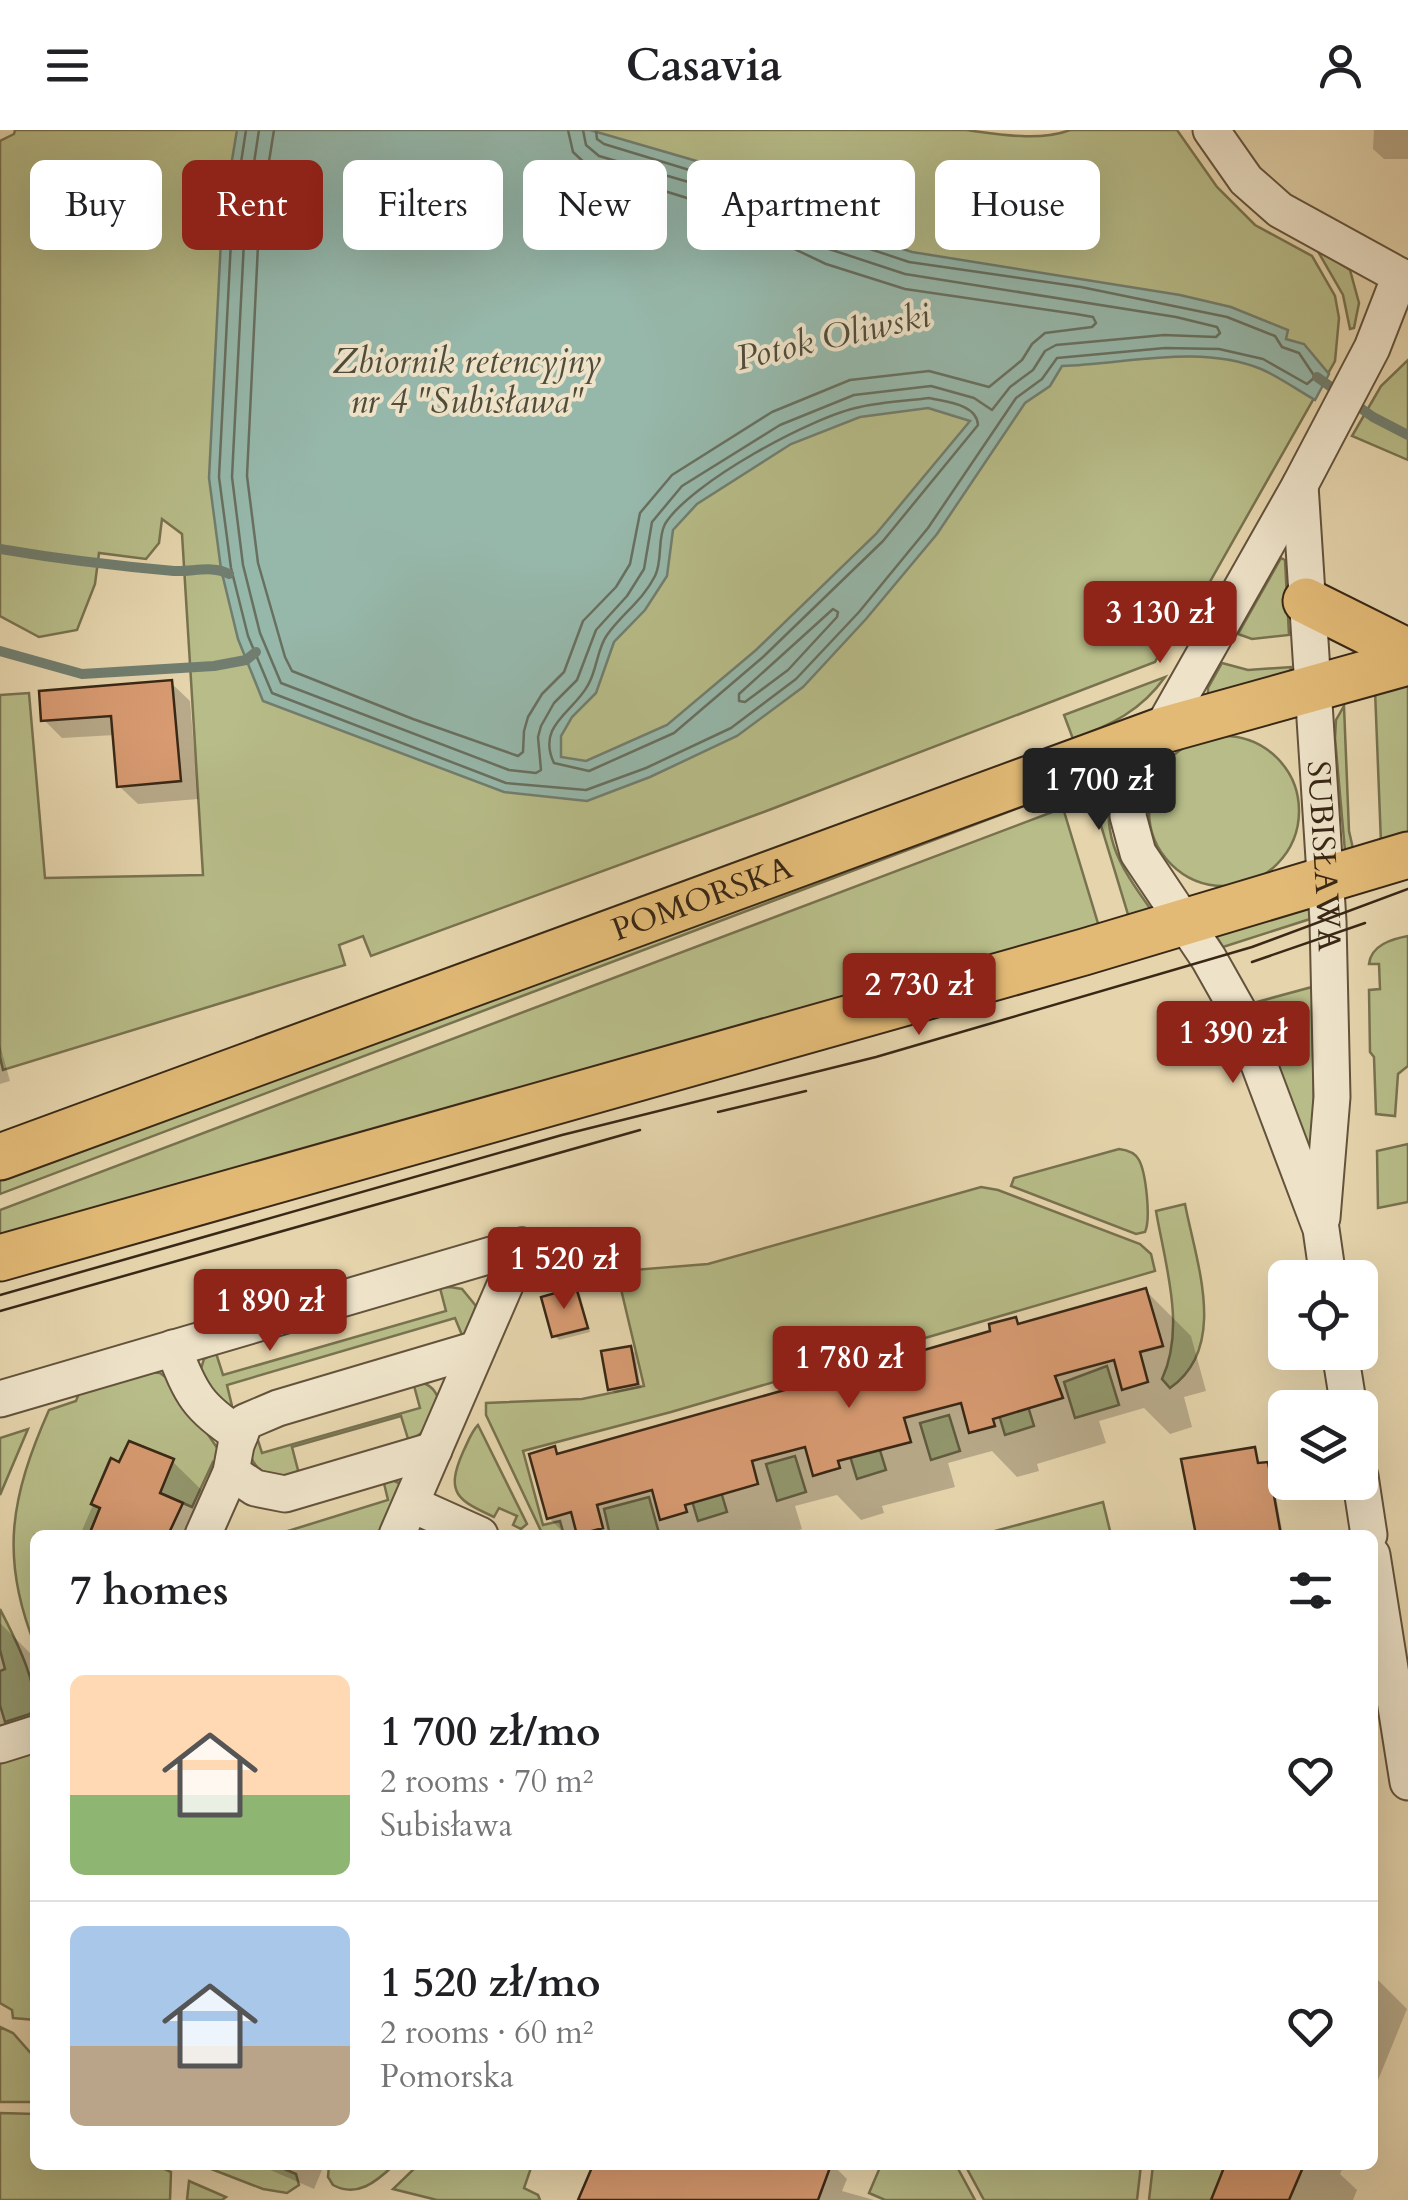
<!DOCTYPE html>
<meta charset="utf-8">
<style>
body{margin:0;font-family:Cardo,serif;background:#f6f6f6;color:#202124;height:100vh;display:flex;flex-direction:column;font-size:38px;white-space:nowrap}
*{box-sizing:border-box;margin:0}
p{font-size:32px;color:#757577}
.icon{flex:none;width:55px;height:55px;fill:none;stroke:currentColor;stroke-width:2;stroke-linecap:round;stroke-linejoin:round}
.map{position:relative;flex:1;overflow:hidden}
.drawer{position:absolute;left:30px;top:1400px;width:1348px;height:640px;display:flex;flex-direction:column;background:#fff;border-radius:15px;box-shadow:0 10px 40px #0002}
.drawer>*{flex:none}
.top-card{position:absolute;left:30px;top:30px;width:1350px;height:90px;display:flex;gap:20px}
.tools{position:absolute;left:1268px;top:1130px;display:grid;gap:20px}
.tools a{display:grid;place-items:center;width:110px;height:110px;border-radius:15px;background:#fff;box-shadow:0 10px 40px #0002;font-size:50px}
.price{position:absolute;translate:-50% -85px;padding:0 22px;border-radius:10px;background:#8f2418;color:#fff;font-size:32px;line-height:65px;filter:drop-shadow(0 2px 5px #0008)}
.price::after{content:'';position:absolute;left:50%;top:60px;width:30px;height:22px;margin-left:-15px;background:inherit;clip-path:polygon(0 0,100% 0,50% 100%)}
.price.active{background:#222;color:#fff}
ul{padding:0;list-style:none}
li{display:flex;align-items:center;gap:30px;height:250px;padding:0 40px}
li+li{border-top:2px solid #e0e0e0}
li span{display:grid;place-items:center;flex:none;width:280px;height:200px;border-radius:15px;color:#555}
li>.icon{margin-inline-start:auto}
span .icon{width:120px;height:120px;fill:#fffc;stroke-width:1}
li b{font-size:42px}
h2{display:flex;justify-content:space-between;align-items:center;height:120px;padding:0 40px;font-size:42px}
.pill{padding:0 35px;border-radius:15px;background:#fff;box-shadow:0 10px 40px #0002;font-size:35px;line-height:90px}
.pill.active{background:#8f2418;color:#fff}
header{display:flex;justify-content:space-between;align-items:center;height:130px;padding:0 40px;background:#fff;font-size:45px;font-weight:700}
.map>svg:first-child{display:block}
</style>
<header><svg class="icon" aria-label="menu" viewBox="0 0 24 24"><path d="M4 6h16M4 12h16M4 18h16"/></svg>Casavia<svg class="icon" aria-label="person" viewBox="0 0 24 24"><circle cx="12" cy="8" r="4"/><path d="M4 21q1-7 8-7t8 7"/></svg></header>
<div class="map">
<svg width="1408" height="2070" viewBox="0 0 1408 2070">
<rect width="100%" height="100%" fill="#e5d4ac"/>
<filter id="stains"><feTurbulence type="fractalNoise" baseFrequency=".002" numOctaves="4"/><feColorMatrix values="0 0 0 0 .2 0 0 0 0 .09 0 0 0 0 .02 0 0 0 .5 -.17"/></filter>
<radialGradient id="worn" r=".72"><stop offset=".6" stop-color="#630" stop-opacity="0"/><stop offset="1" stop-color="#630" stop-opacity=".3"/></radialGradient>
<g fill="#b7bc88" stroke="#78724f" stroke-width="2.5">
<path d="M15 0H966C998 4 1039 12 1070 0H1177L1217 57 1255 95 1312 126 1335 166 1339 188 1335 231 1195 478 1186 479 1155 532 769 680 371 826 363 806 339 815 345 835 3 940 0 927V565L29 563 45 748 203 745 182 404 162 389 159 413 146 429 99 423 95 454 77 500 39 507 0 486V11L14 4Z"/>
<path d="M1316 118 1350 140 1359 173 1354 198 1350 199 1343 165Z"/>
<path d="M1408 230V330L1352 306 1381 256Z"/>
<path d="M1281 428 1285 430 1289 505 1252 509 1238 504Z"/>
<path d="M1222 533 1248 540 1291 537 1290 542 1208 564V558Z"/>
<path d="M1165 547C1141 581 1111 595 1073 609L1064 585Z"/>
<path d="M1408 551V704L1381 713 1375 560Z"/>
<path d="M1344 576 1349 701 1354 723 1345 721 1335 608 1336 590Z"/>
<circle cx="1224" cy="681" r="75"/>
<path d="M1114 642C1098 702 1117 733 1152 781L1130 791 1086 646Z"/>
<path d="M1056 657 1058 663 0 1064V1047Z"/>
<path d="M1063 678 1100 800 0 1106V1080Z"/>
<path d="M1309 777 1310 789 1223 817 1216 806 1217 803Z"/>
<path d="M1408 806V936L1398 944 1395 986 1376 984 1374 927 1370 922 1369 860 1380 859 1379 834H1369C1371 815 1392 809 1408 806Z"/>
<path d="M1312 857 1315 1040 1253 873Z"/>
<path d="M1408 1014V1072L1378 1078 1377 1021Z"/>
<path d="M1119 1019C1127 1020 1135 1022 1139 1030 1146 1043 1151 1089 1145 1102L1136 1104 1011 1056 1014 1048Z"/>
<path d="M981 1057 998 1060 1140 1114 1151 1124 1155 1141 671 1282 523 1321 543 1395 560 1391 564 1405H544L541 1401 486 1285V1273L582 1269 644 1256 611 1117 627 1119 633 1125 634 1140 708 1134Z"/>
<path d="M1185 1074C1196 1132 1229 1217 1170 1258L1162 1249C1186 1198 1165 1134 1156 1081Z"/>
<path d="M450 1157 462 1159 476 1176 464 1210 455 1188 227 1255 232 1276 221 1277 213 1272 201 1239 204 1229 216 1223 223 1245 446 1181 440 1158Z"/>
<path d="M1107 1236 1119 1275 1075 1288 1064 1252Z"/>
<path d="M147 1242 160 1243 171 1251 218 1319 221 1336 213 1332 192 1377 160 1363 173 1329 129 1311 119 1332 110 1329 91 1374 100 1378 89 1405H35V1515C0 1428 10 1368 49 1280L76 1271 81 1258Z"/>
<path d="M413 1252C427 1252 434 1257 439 1270L424 1301 409 1312 401 1286 292 1317 299 1344C265 1355 239 1332 254 1298L262 1323 420 1278Z"/>
<path d="M1023 1260 1034 1296 1005 1305 994 1268Z"/>
<path d="M949 1285 960 1321 931 1330 920 1293Z"/>
<path d="M478 1295 527 1394 521 1399 513 1395 517 1386 499 1378 494 1387C457 1370 445 1363 463 1322 468 1312 471 1302 478 1295Z"/>
<path d="M28 1299 0 1365V1308Z"/>
<path d="M875 1304 886 1340 857 1349 846 1313Z"/>
<path d="M795 1326 806 1362 777 1371 766 1334Z"/>
<path d="M382 1345 403 1355 389 1403 275 1405 388 1370Z"/>
<path d="M716 1345 727 1382 698 1391 687 1354Z"/>
<path d="M649 1367 659 1403 610 1405 604 1379Z"/>
<path d="M1103 1372 1111 1405H980Z"/>
<path d="M0 1479C11 1501 45 1563 30 1584L5 1592 0 1575V1541L5 1539 0 1520Z"/>
<path d="M35 1617V1890L13 1888 12 1880 0 1873V1627Z"/>
<path d="M0 1897 13 1903 35 1928V1972H0Z"/>
<path d="M0 1983 35 1984V2035H156L171 2042 170 2070H0Z"/>
<path d="M201 2035H275L296 2044 299 2055 287 2063 263 2059Z"/>
<path d="M329 2035H394C376 2052 357 2068 333 2055L328 2047Z"/>
<path d="M418 2035H532L524 2058 538 2065 540 2070H437L393 2059Z"/>
<path d="M881 2035H956L975 2070H885L869 2063Z"/>
<path d="M965 2035H1141L1137 2070H984Z"/>
<path d="M1153 2035H1226L1213 2070H1149Z"/>
<path d="M189 2051 226 2067 222 2070H187Z"/>
</g>
<path fill="#96b8ab" stroke="#717e6f" stroke-width="2.5" fill-rule="evenodd" d="M237 0H590L700 32 837 98 912 122 1180 165 1231 177 1288 200 1286 209 1304 214 1329 244 1315 270C1297 260 1280 247 1261 239 1199 214 1126 234 1062 236L1050 256 1025 273 937 404 866 489 803 557 737 606 650 647 587 671 504 662 263 571 238 509 221 439 209 348 222 90ZM928 278 970 291 876 404 756 520 667 595 586 631 561 627V606L572 587 596 563 614 512 645 480 667 446 673 400 697 374 791 314 860 287Z"/>
<g fill="#0003">
<path d="M1374 0H1408V29H1384L1373 19Z"/>
<path d="M171 553 190 571 198 669 138 674 119 656 115 605 62 608 44 590Z"/>
<path d="M0 915 10 951 0 954Z"/>
<path d="M576 1160 580 1164 590 1202 559 1210 555 1206Z"/>
<path d="M1146 1161 1191 1206 1206 1261 1184 1267 1192 1297 1170 1304 1144 1278 1099 1291 1106 1313 1037 1334 1039 1341 1017 1347 992 1321 948 1333 955 1357 882 1376 884 1383 861 1390 837 1365 795 1376 802 1399 782 1405H566L549 1388 554 1319 561 1326 841 1247 862 1233 868 1239 993 1203 1015 1190 1021 1196Z"/>
<path d="M630 1219 635 1223 641 1258 615 1263 610 1258Z"/>
<path d="M1254 1320 1260 1336 1267 1335 1271 1339 1283 1405H1198Z"/>
<path d="M112 1331 120 1335 172 1331 218 1376 212 1405H80Z"/>
<path d="M0 1493 31 1524 35 1536V1589L0 1616Z"/>
<path d="M1372 1844 1407 1879 1372 1965Z"/>
<path d="M259 2035H324L314 2059Z"/>
<path d="M596 2035H833L847 2049 842 2061 874 2070H581Z"/>
<path d="M1229 2035H1344L1340 2044 1357 2060 1353 2070H1215Z"/>
</g>
<g fill="none" stroke-linecap="round" stroke-linejoin="round">
<g stroke="#687060" stroke-width="2.5">
<path d="M246 0 232 91 219 347 231 438 248 506 272 563 506 653 586 660 646 638 731 598 796 549 859 482 928 398 1016 268 1042 249 1057 228 1165 218 1219 219 1263 229 1307 254 1315 247 1299 223 1282 217 1275 206 1227 187 1081 157 909 132 834 107 696 42 604 14 597 9 596 0"/>
<path d="M259 0 245 92 232 347 243 435 260 503 281 553 509 640 536 643 541 640 538 607 541 596 554 573 577 550 596 500 627 466 644 439 652 392 682 356 780 295 854 265 931 256 974 268 992 280 1010 257 1033 240 1045 221 1056 215 1164 205 1216 207 1220 203 1217 197 1176 187 905 144 829 119 692 53 599 26 586 15 583 0"/>
<path d="M274 0 259 94 247 346 258 433 285 527 292 541 413 589 518 626 523 622 524 601 528 587 542 564 564 542 583 491 616 457 630 434 640 383 672 345 772 282 850 250 929 241 989 257 1022 230 1032 214 1045 203 1092 197 1096 193 1093 187 1076 184 905 159 826 134 687 68 590 38 573 22 568 0"/>
<path d="M929 268C946 272 977 274 978 295L883 411 763 527 674 603 589 641 554 633C536 595 574 582 588 555 597 540 597 519 607 505 622 484 643 470 655 446 663 430 657 409 665 394 690 353 813 286 860 277 882 272 906 271 929 268Z"/>
<path d="M833 479 838 482 837 487 788 540 745 572 739 571V564Z"/>
</g>
<g stroke="#717e6f" stroke-width="10">
<path d="M1317 247 1373 287 1408 305"/>
<path d="M0 419C58 429 116 436 174 441 192 442 213 435 229 444"/>
<path d="M0 521 82 544 214 536 246 530 256 522"/>
</g>
</g>
<g fill="#d79a71" stroke="#392816" stroke-width="2.5">
<path d="M172 550 181 651 117 657 111 586 41 591 39 561Z"/>
<path d="M576 1157 588 1198 552 1207 541 1167Z"/>
<path d="M1146 1158 1163 1216 1140 1222 1148 1252 1122 1260 1114 1230 1055 1246 1063 1268 993 1289 995 1296 969 1303 961 1273 904 1288 911 1312 838 1331 840 1338 826 1342 813 1346 805 1317 752 1331 758 1354 685 1375 687 1382 660 1390 652 1360 597 1375 603 1398 577 1405 571 1382 547 1389 529 1324 555 1316 557 1324 838 1245 836 1238 863 1230 865 1237 990 1201 989 1194 1016 1187 1018 1194Z"/>
<path d="M631 1216 638 1254 608 1260 601 1221Z"/>
<path d="M129 1311 174 1329 160 1363 183 1373 168 1405H89L100 1378 91 1374 111 1328 119 1332Z"/>
<path d="M1255 1317 1258 1333 1268 1332 1281 1405H1196L1181 1329Z"/>
<path d="M593 2035H831L818 2070H578Z"/>
<path d="M1225 2035H1304L1289 2070H1211Z"/>
</g>
<g fill="none" stroke-linecap="round" stroke-linejoin="round">
<defs>
<g id="minor">
<path d="M1211 0 1246 50 1280 80 1400 146"/>
<path id="s1" d="M1300 355 1328 791 1332 967 1322 1088"/>
<path d="M1328 1148 1321 1099 1240 884 1209 829 1138 723 1128 686 1130 663 1146 627 1300 355 1372 218 1400 146"/>
<path d="M173 1218C192 1265 197 1277 240 1305"/>
<path d="M1340 1222 1349 1278"/>
<path d="M0 1269 522 1116"/>
<path d="M231 1342 255 1358 285 1364 434 1320"/>
<path d="M1360 1346 1369 1405"/>
<path d="M411 1374 480 1405"/>
<path d="M203 1405 231 1342 236 1315 245 1292 278 1278 477 1219"/>
<path d="M397 1405 522 1116"/>
<path d="M1372 1425 1408 1652"/>
<path d="M0 1615 35 1604"/>
</g>
<g id="major">
<path d="M1306 471 1408 522"/>
<path id="s2" d="M0 1027 1160 601 1408 532"/>
<path d="M0 1128 1084 822 1408 725"/>
</g>
</defs>
<use href="#minor" stroke="#64533c" stroke-width="39"/>
<use href="#major" stroke="#392816" stroke-width="49"/>
<use href="#minor" stroke="#eee3c9" stroke-width="35"/>
<use href="#major" stroke="#e2ba76" stroke-width="45"/>
<g stroke="#392816" stroke-width="2.5">
<path d="M1252 832 1365 793"/>
<path d="M718 982 806 961"/>
<path d="M0 1165 562 1005 876 927 1252 817 1408 759"/>
<path d="M0 1181 640 1000"/>
</g>
</g>
<g text-anchor="middle" dominant-baseline="central" stroke-width="8" stroke-linejoin="round" paint-order="stroke">
<g font-size="32" fill="#392816" stroke="#eee3c9">
<text stroke="none"><textPath href="#s1" startOffset="372">SUBISŁAWA</textPath></text>
<text stroke="none"><textPath href="#s2" startOffset="748">POMORSKA</textPath></text>
</g>
<g font-size="35" font-style="italic" fill="#504c3b" stroke="#eee3c9">
<text transform="translate(833 207) rotate(-13)">Potok Oliwski</text>
<text x="467" y="232">Zbiornik retencyjny<tspan x="467" dy="40">nr 4 "Subisława"</tspan></text>
</g>
</g>
<rect width="100%" height="100%" filter="url(#stains)"/>
<rect width="100%" height="100%" fill="url(#worn)"/>
</svg>
<div class="tools">
<a><svg class="icon" aria-label="locate" viewBox="0 0 24 24"><circle cx="12" cy="12" r="6"/><path d="M12 2v4M12 18v4M2 12h4M18 12h4"/></svg></a>
<a><svg class="icon" aria-label="layers" viewBox="0 0 24 24"><path d="M12 4l9 5-9 5-9-5zM3 14l9 5 9-5"/></svg></a>
</div>
<b class="price" style="left:1160px;top:536px">3 130 zł</b>
<b class="price active" style="left:1099px;top:703px">1 700 zł</b>
<b class="price" style="left:919px;top:908px">2 730 zł</b>
<b class="price" style="left:1233px;top:956px">1 390 zł</b>
<b class="price" style="left:564px;top:1182px">1 520 zł</b>
<b class="price" style="left:270px;top:1224px">1 890 zł</b>
<b class="price" style="left:849px;top:1281px">1 780 zł</b>
<div class="top-card">
<a class="pill">Buy</a>
<a class="pill active">Rent</a>
<a class="pill">Filters</a>
<a class="pill">New</a>
<a class="pill">Apartment</a>
<a class="pill">House</a>
</div>
<section class="drawer">
<h2>7 homes<svg class="icon" aria-label="filters" viewBox="0 0 24 24"><path d="M4 7h16M4 17h16"/><circle cx="9" cy="7" r="2"/><circle cx="15" cy="17" r="2"/></svg></h2>
<ul>
<li><span style="background:linear-gradient(#ffd9b3 60%,#8fb573 0)"><svg class="icon" aria-label="home" viewBox="0 0 24 24"><path d="M3 11l9-7 9 7M6 9v11h12V9"/></svg></span><div><b>1 700 zł/mo</b><p>2 rooms · 70 m²</p><p>Subisława</p></div><svg class="icon" aria-label="heart" viewBox="0 0 24 24"><path d="M12 20l-8-8c-3-5 5-10 8-4 3-6 11-1 8 4z"/></svg></li>
<li><span style="background:linear-gradient(#a9c7e8 60%,#b9a48a 0)"><svg class="icon" aria-label="home" viewBox="0 0 24 24"><path d="M3 11l9-7 9 7M6 9v11h12V9"/></svg></span><div><b>1 520 zł/mo</b><p>2 rooms · 60 m²</p><p>Pomorska</p></div><svg class="icon" aria-label="heart" viewBox="0 0 24 24"><path d="M12 20l-8-8c-3-5 5-10 8-4 3-6 11-1 8 4z"/></svg></li>
</ul>
</section>
</div>
